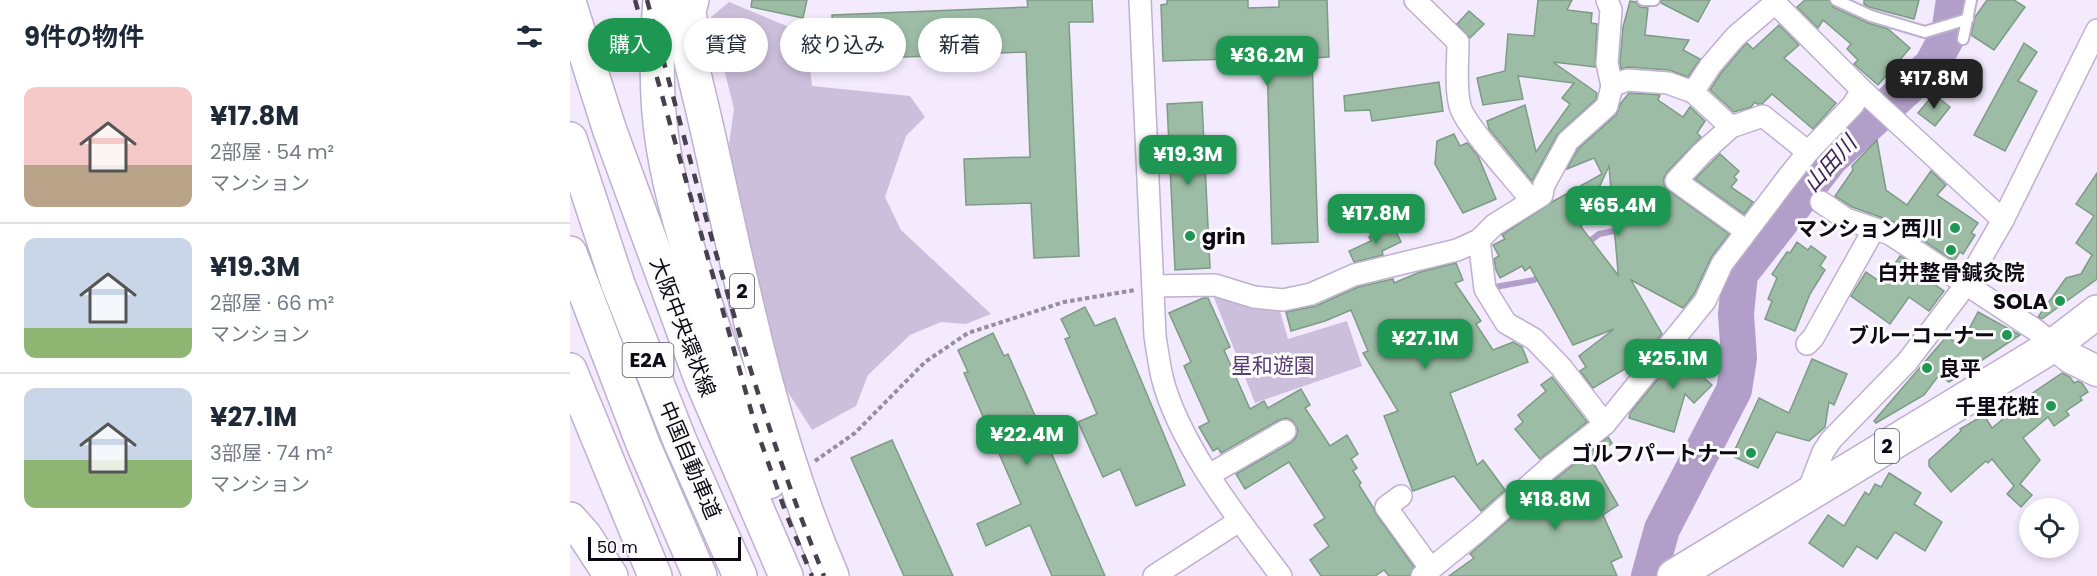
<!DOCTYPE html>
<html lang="ja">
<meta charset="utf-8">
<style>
body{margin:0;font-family:Poppins,"Noto Sans JP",sans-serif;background:#f6f6f7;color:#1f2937;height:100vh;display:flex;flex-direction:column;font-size:22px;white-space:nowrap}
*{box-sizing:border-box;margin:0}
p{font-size:20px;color:#747a83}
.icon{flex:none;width:33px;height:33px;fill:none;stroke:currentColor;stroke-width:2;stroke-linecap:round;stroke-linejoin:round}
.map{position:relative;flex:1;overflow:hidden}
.drawer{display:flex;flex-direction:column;background:#fff;width:570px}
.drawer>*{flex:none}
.banner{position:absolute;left:18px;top:18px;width:570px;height:54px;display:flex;gap:12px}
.buttons{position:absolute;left:1449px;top:498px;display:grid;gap:12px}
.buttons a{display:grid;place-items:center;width:60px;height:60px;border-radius:50%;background:#fff;box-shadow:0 3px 9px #0003;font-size:30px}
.scale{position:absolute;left:18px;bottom:15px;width:153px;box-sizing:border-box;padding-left:6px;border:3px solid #0e0914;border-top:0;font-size:16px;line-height:21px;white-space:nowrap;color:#0e0914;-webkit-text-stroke:4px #fbfbfb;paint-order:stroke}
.price{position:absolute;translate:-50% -51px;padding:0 14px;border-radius:12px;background:#1e9753;color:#fff;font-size:20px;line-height:39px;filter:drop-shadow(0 2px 3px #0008)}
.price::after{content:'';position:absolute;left:50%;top:36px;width:18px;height:14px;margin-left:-9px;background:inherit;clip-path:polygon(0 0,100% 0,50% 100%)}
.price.current{background:#222;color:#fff}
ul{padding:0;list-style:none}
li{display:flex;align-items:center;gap:18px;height:150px;padding:0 24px}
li+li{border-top:2px solid #e0e1e3}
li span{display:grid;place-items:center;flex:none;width:168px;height:120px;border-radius:12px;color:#555}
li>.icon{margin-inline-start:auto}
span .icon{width:72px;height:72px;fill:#fffc;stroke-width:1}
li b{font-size:26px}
h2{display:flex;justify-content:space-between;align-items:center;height:72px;padding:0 24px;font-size:26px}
.pill{padding:0 21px;border-radius:27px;background:#fff;box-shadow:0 3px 9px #0003;font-size:21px;line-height:54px}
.pill.current{background:#1e9753;color:#fff}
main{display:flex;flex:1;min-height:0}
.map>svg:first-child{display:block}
</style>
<main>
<section class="drawer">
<h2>9件の物件<svg class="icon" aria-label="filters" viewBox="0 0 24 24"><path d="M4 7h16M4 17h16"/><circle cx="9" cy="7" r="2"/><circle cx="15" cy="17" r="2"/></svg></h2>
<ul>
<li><span style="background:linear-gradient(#f6c9c9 65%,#b9a48a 0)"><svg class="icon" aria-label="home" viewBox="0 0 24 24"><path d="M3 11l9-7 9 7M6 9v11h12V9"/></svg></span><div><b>¥17.8M</b><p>2部屋 · 54 m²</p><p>マンション</p></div></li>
<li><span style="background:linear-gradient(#c9d6e8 75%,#8fb573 0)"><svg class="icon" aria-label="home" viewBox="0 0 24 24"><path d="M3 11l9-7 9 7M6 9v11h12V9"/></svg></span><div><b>¥19.3M</b><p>2部屋 · 66 m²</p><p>マンション</p></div></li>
<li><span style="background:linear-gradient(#c9d6e8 60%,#8fb573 0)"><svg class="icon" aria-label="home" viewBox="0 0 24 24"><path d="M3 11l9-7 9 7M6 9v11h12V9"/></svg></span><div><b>¥27.1M</b><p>3部屋 · 74 m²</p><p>マンション</p></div></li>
</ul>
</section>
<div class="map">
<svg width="1527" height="576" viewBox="0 0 1527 576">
<rect width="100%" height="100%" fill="#f3eafe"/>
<g fill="#ccbfdc">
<path d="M159 2 236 34 242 86 340 96 355 117 336 136 315 197 331 230 421 314 396 324 371 322 340 335 298 375 286 406 242 430 200 364 159 144 164 109 141 17Z"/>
<path d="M641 290 709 308 718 339 777 321 792 366 685 403Z"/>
</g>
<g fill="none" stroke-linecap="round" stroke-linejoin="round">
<g stroke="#b29fc9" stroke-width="6">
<path d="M1016 244 1029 234 1050 230"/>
<path d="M925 287 964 280 973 274"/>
</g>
<path stroke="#b29fc9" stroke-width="36" d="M1079 576 1092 529 1164 390 1169 358 1166 314 1170 274 1261 158 1362 65 1379 33 1384 0"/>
</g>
<g fill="#9dbca5" stroke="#7d9b85" stroke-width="1.5" fill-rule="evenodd">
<path d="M182 0H237L233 18 181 7Z"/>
<path d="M457 0H522L523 22H499L509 256 464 258 461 203 396 205 394 159 460 157 456 52 264 60 262 15 458 7Z"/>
<path d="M597 0H678V8L709 7V0H757L759 57 742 58 748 242 702 244 697 58 593 61 591 5 597 4Z"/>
<path d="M968 0H1002L997 10 1022 13 1021 23 1027 24 1025 67 983 62 1027 93 1026 99 987 135 962 181 919 129 917 121 955 105 966 152 1000 104 992 98 1004 83 948 76 953 99 913 105 907 78 935 71 938 34 964 36Z"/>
<path d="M1091 0H1140L1128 22 1091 3Z"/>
<path d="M1235 0H1259L1263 7 1298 23 1318 29 1340 48 1308 85 1284 64 1288 60 1277 49 1281 44 1253 20 1248 28 1227 7Z"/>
<path d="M1294 0H1349L1344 19 1299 7 1294 4Z"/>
<path d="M1417 0H1444L1455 7 1424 50 1401 35 1405 17Z"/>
<path d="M1060 1 1066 2 1070 7 1078 8 1075 35 1119 40 1113 50 1130 59 1118 77 1099 70 1058 67 1051 69 1050 62 1053 27Z"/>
<path d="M899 11 914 24 900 38 887 24Z"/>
<path d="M1209 25 1229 45 1214 58 1266 103 1243 129 1202 94 1192 104H1187L1185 102 1181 107 1164 112 1140 90 1151 73 1174 46 1177 43 1183 49Z"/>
<path d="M1454 43 1467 52 1448 81 1467 91 1435 151 1404 135Z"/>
<path d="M869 82 873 111 802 121 800 110 775 111 774 96Z"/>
<path d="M1059 93 1090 95 1088 100 1113 117 1120 107 1135 121 1127 133 1131 137 1097 172 1094 178V185L1099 191 1159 234 1142 256 1124 294 1113 308 1061 280 1092 334 1070 360 1023 388 1010 371 1016 367 1009 356 1044 329 1003 345 960 267 955 271 952 266 930 278 926 270 924 259 929 256 923 245 935 239 932 235 982 202 1032 174 1024 158 997 169 1008 149 1046 115 1051 103ZM1039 166 1048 272V275L1011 227Z"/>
<path d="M1364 94 1380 107 1365 126 1348 113Z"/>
<path d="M632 102 640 268 605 270 597 104Z"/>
<path d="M884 134 890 146 897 143 908 156 926 199 893 213 865 164 867 141Z"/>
<path d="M1307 140 1316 190 1337 205 1361 171 1376 185 1367 195 1408 223 1401 233 1405 235 1393 254 1390 252 1384 261 1327 223 1282 207 1265 196 1283 170 1282 166Z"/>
<path d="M1150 154 1169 171 1164 177 1167 180 1161 187 1183 202 1174 214 1125 179Z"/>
<path d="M1527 173V279L1472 319 1468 317 1496 278 1511 274 1522 255 1506 243 1524 216 1506 204Z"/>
<path d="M823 225 831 242 812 251 813 255 784 262 779 251 801 241 799 237Z"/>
<path d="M1227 242 1238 250 1241 246 1256 257 1250 266 1255 270 1240 294 1225 331 1195 319 1202 301 1198 299 1207 278 1202 274 1217 252 1220 253Z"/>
<path d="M1330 256 1367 280 1364 284 1374 291 1359 311 1339 297 1320 324 1281 296 1296 272 1312 283Z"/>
<path d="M886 263 893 280 885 283 911 321 906 324 923 350 943 342 952 347 958 362 880 393 907 465 913 460 935 490 911 511 884 476 843 491 814 416 828 411 793 353 798 351 781 310 755 321 721 331 716 312 746 306 788 287 823 279 824 283 850 272Z"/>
<path d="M633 298H638L660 347 654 350 680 409 694 401 698 408 731 389 740 405 735 408 760 446 777 435 788 454 781 459 787 468 783 471 791 483 789 485 803 507 806 514 844 567 840 576H819L814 570 805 576H751L740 560 759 546 744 525 755 518 719 462 675 489 666 474 722 442 726 437 728 430 722 420 716 418 709 420 651 453 648 448 643 451 629 427 639 422 614 366 621 362 599 313Z"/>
<path d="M515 307 525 326 545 318 615 485 566 506 550 469 533 477 508 422 527 414 495 339 500 337 491 319Z"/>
<path d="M1408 312 1450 335 1379 382 1369 375 1354 395 1306 423 1304 421 1377 336 1390 346Z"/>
<path d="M423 333 434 356 438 354 535 576H482L460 525 416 546 407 524 451 504 394 373 398 372 388 350Z"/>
<path d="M1122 340 1137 351 1124 369 1142 385 1124 403 1115 394 1104 432 1059 418 1060 413 1111 351 1113 353Z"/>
<path d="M1242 359 1277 374 1264 405 1259 402 1255 427 1239 441 1206 432 1188 468 1162 456 1189 398 1219 413Z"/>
<path d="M1492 373 1500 377 1504 383 1508 381 1512 383 1518 392 1510 397 1512 400 1496 411 1499 415 1484 426 1478 417 1453 438 1470 460 1450 484 1462 495 1451 507 1437 494 1444 486 1422 459 1418 463 1416 461 1381 492 1359 466V460L1391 431 1390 429 1414 415 1422 428 1450 405 1448 403Z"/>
<path d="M982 377 1017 422 970 459 945 429 953 422 948 415 976 391 971 385Z"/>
<path d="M1038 437 1042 443 1021 459 1048 505 1033 515 1052 557 1041 562 1047 576H879L904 558 900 554 988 477Z"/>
<path d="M322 440 383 576H334L281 458Z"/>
<path d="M1319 473 1351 493 1344 504 1372 522 1355 551 1325 532 1307 559 1287 546 1273 567 1239 543 1258 515 1274 526 1295 492 1299 495 1305 484 1311 487Z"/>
</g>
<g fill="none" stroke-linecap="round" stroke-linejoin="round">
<defs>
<g id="lane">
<path d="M1073 0H1084"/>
<path d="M1266 0 1301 16 1355 32 1398 19"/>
<path d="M1393 39 1401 0"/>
</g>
<g id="street">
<path d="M128 0 125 13 130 37"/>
<path d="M570 0 585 336C587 349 589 363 592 377 609 445 669 520 711 576"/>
<path d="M845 0 888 42C888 63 885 86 890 106 894 124 943 177 957 195"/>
<path d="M1037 0 1041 10 1037 63 1042 86"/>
<path d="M1206 0 1205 3 1292 90 1433 220"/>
<path d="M1123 92 1141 65 1165 37 1205 3"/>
<path d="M1251 202 1276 219 1320 234 1467 331 1484 345"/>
<path d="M1176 231 1106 181 1132 153 1161 127 1193 116 1238 152"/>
<path d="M909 240 915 289 936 323 964 339 991 367 1035 424"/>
<path d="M583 286 645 285 684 297 713 300 741 294 784 275 887 250 909 240 924 225 972 195 974 185 998 141 1037 106 1042 86 1057 80 1098 83 1123 92 1161 127"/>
<path d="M1237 344 1243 338 1304 229"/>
<path d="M639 475 715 431"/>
<path d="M1237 494 1253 452 1261 440 1337 362 1395 286 1433 220 1527 30"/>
<path d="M831 496 816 507 861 569"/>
<path d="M584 576 669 521"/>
<path d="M852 576 909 530 980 467 1035 424 1135 301 1152 264 1218 177 1238 152 1283 105 1292 90"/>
</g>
<path id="secondary" d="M1484 345 1501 358 1527 371"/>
<g id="primary">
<path d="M90 0C86 49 85 97 93 146 101 197 117 247 133 296 153 359 175 421 199 482"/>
<path d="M106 0C118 50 131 100 142 151 174 295 203 440 262 576"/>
<path d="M0 5 40 131 131 379 216 576"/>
<path d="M0 370 85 576"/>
<path d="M0 519 15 536 41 576"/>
<path d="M1104 576 1484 345 1527 312"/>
</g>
<g id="highway">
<path d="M0 139 48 284 110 441 170 576"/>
<path d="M0 253 73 444 130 576"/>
</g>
</defs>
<use href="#lane" stroke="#beb0cf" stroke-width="14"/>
<use href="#street" stroke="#beb0cf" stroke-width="24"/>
<use href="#secondary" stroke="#beb0cf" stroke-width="33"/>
<use href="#primary" stroke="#beb0cf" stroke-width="36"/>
<use href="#highway" stroke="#beb0cf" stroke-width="36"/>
<path stroke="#978fa0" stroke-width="4" stroke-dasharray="4.5 3" stroke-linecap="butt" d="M245 461 285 433 355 362 398 333 494 302 565 290"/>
<use href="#lane" stroke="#fff" stroke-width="10"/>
<use href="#street" stroke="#fff" stroke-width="21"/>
<use href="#secondary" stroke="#fff" stroke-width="30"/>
<use href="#primary" stroke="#fff" stroke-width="33"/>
<use href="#highway" stroke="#fff" stroke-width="33"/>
<g stroke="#47414e" stroke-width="4.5" stroke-dasharray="10 10" stroke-linecap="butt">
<path d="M65 0 186 428 217 516 242 576"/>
<path d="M77 0C130 194 178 390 254 576"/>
</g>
</g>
<g fill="#1e9753" stroke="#fbfbfb" stroke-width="2">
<circle cx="1385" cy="228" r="6"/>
<circle cx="620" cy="236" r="6"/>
<circle cx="1381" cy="250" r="6"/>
<circle cx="1490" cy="301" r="6"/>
<circle cx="1437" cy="335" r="6"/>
<circle cx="1357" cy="368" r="6"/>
<circle cx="1481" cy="406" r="6"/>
<circle cx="1181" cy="453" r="6"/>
</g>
<g text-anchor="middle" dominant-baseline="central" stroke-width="6" stroke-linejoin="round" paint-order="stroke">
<g fill="#fbfbfb" stroke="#555259" stroke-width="1.5">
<rect x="160" y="274" width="24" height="34" rx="4.5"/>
<rect x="52.5" y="343" width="51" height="34" rx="4.5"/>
<rect x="1305" y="429" width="24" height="34" rx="4.5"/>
</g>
<g font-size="20" font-weight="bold" fill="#0e0914">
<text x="172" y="291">2</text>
<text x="78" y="360">E2A</text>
<text x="1317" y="446">2</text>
</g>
<g font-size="21" font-weight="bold" fill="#0e0914" stroke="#fbfbfb" text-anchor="end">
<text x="1373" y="228">マンション西川</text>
<text x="632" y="236" text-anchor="start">grin</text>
<text x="1381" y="272" text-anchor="middle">白井整骨鍼灸院</text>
<text x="1478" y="301">SOLA</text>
<text x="1425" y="335">ブルーコーナー</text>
<text x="1369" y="368" text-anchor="start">良平</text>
<text x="1469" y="406">千里花粧</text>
<text x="1169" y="453">ゴルフパートナー</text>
</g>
<g font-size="21" fill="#0e0914" stroke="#fbfbfb">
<text transform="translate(113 327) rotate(69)">大阪中央環状線</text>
<text transform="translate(120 460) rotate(67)">中国自動車道</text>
</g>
<g font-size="21" fill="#583d74" stroke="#fbfbfb">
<text x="703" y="365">星和遊園</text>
</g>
<g font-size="22" font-style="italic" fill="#3d2257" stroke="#fbfbfb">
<text transform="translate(1260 164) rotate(-48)">山田川</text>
</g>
</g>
</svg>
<div class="buttons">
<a><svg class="icon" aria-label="locate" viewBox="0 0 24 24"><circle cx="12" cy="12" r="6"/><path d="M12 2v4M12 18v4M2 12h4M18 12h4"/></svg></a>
</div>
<div class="scale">50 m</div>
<b class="price" style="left:697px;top:87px">¥36.2M</b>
<b class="price current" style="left:1364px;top:110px">¥17.8M</b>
<b class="price" style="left:618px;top:186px">¥19.3M</b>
<b class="price" style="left:1048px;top:237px">¥65.4M</b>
<b class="price" style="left:806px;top:245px">¥17.8M</b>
<b class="price" style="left:855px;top:370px">¥27.1M</b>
<b class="price" style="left:1103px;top:390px">¥25.1M</b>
<b class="price" style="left:457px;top:466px">¥22.4M</b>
<b class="price" style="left:985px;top:531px">¥18.8M</b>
<div class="banner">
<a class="pill current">購入</a>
<a class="pill">賃貸</a>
<a class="pill">絞り込み</a>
<a class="pill">新着</a>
</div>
</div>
</main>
